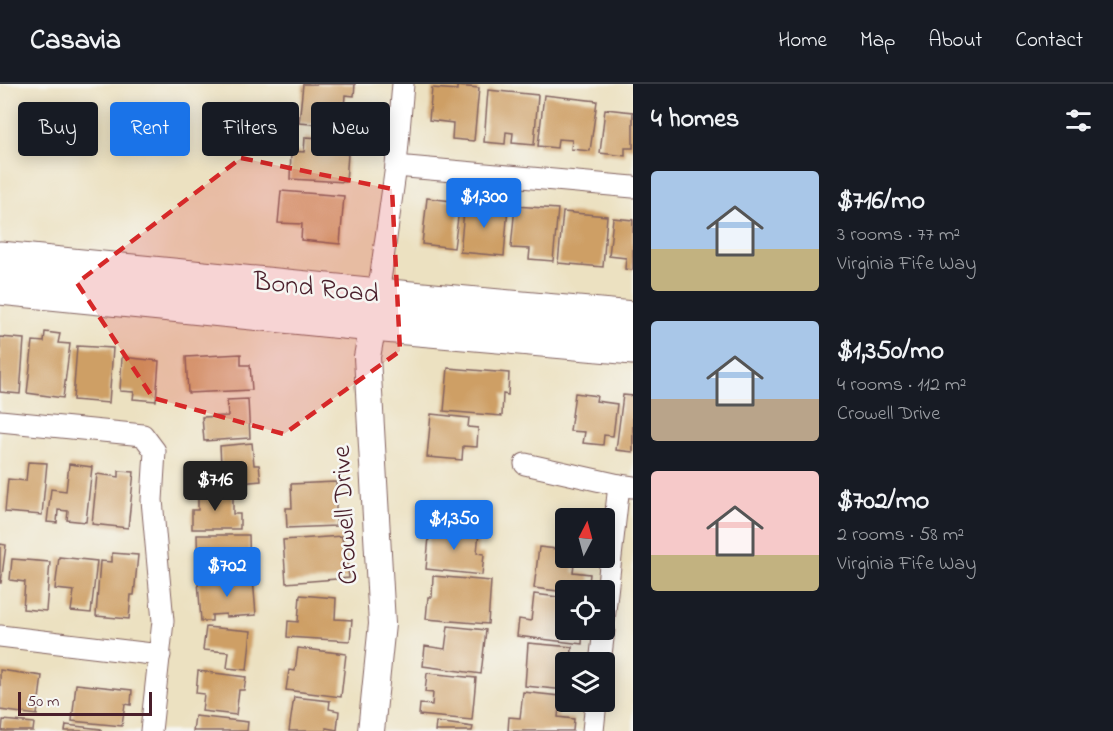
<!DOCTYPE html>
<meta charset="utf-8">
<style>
body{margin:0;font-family:"Indie Flower",sans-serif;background:#20242c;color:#f1f3f6;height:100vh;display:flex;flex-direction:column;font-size:22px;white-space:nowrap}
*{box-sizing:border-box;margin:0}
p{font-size:20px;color:#9ea1a6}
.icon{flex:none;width:33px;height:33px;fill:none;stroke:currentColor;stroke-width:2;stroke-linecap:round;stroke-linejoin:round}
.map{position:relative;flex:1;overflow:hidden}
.drawer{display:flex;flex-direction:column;background:#171b24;width:480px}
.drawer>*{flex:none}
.guide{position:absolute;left:18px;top:18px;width:525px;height:54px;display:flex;gap:12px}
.needle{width:39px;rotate:6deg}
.buttons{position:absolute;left:555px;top:424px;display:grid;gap:12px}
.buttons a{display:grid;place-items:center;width:60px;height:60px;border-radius:6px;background:#171b24;box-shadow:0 3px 15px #0003;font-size:30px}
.scale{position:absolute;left:18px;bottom:15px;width:134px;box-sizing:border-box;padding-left:6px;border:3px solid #4a1f2b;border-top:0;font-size:16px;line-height:21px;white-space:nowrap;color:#4a1f2b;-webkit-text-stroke:4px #f6f6f2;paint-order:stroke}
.price{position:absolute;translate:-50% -51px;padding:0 14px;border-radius:6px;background:#1a73e8;color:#fff;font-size:20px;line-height:39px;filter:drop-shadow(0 2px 3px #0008)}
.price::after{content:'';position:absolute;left:50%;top:36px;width:18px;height:14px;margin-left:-9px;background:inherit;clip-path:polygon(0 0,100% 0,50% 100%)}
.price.on{background:#222;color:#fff}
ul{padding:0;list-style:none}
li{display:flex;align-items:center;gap:18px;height:150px;padding:0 18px}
li span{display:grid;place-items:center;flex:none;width:168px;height:120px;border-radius:6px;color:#555}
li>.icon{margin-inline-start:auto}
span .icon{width:72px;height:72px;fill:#fffc;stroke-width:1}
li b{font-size:26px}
h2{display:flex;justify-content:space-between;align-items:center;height:72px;padding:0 18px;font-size:26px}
.tag{padding:0 21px;border-radius:6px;background:#171b24;box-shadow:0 3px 15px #0003;font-size:21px;line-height:54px}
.tag.on{background:#1a73e8;color:#fff}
header{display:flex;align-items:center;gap:36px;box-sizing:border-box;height:84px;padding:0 30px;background:#171b24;border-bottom:2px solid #363941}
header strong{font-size:28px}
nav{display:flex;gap:33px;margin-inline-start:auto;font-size:21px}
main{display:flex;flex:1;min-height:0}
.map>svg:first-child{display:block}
</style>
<header>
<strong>Casavia</strong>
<nav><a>Home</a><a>Map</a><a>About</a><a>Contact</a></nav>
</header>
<main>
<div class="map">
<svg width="633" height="647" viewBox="0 0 633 647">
<rect width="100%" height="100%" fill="#f6f6f2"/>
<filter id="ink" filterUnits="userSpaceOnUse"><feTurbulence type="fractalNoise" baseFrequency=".0167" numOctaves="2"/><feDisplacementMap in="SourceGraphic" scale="12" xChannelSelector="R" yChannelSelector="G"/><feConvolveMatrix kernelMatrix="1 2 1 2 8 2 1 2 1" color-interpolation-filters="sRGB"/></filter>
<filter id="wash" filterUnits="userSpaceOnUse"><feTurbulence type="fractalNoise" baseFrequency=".008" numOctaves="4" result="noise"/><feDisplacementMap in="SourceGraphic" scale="24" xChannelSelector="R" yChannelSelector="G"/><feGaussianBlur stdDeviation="1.35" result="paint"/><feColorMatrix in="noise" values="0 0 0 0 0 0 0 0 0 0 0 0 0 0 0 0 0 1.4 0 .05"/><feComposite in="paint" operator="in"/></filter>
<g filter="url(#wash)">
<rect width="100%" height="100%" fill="#ece1c1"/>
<g id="blocks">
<g fill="#ce9f65">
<path d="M303 0H355L354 12 345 11 344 25H352L350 43 299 39Z"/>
<path d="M457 2 479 4 474 57 452 55 453 39 429 36 432 4 457 6Z"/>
<path d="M488 6 538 11 534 61 512 59 513 49 506 48 505 60 484 58Z"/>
<path d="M544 11 597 17 590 67 571 65 572 56 558 55 557 64 538 62Z"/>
<path d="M605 25 633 28V64H625V72L600 69Z"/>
<path d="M305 53 341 55V69L348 70 346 98 290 95 291 67 304 68Z"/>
<path d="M281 107 344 112 340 160 301 156 302 140 278 139Z"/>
<path d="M427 114 460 118 454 164 422 160Z"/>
<path d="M465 117 508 123 504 172 460 168Z"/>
<path d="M515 122 558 125 553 177 529 175 530 165 511 164Z"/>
<path d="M563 128 607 132 603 183 558 179Z"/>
<path d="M613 134 633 136V186L625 185 626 174 609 172Z"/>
<path d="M45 248 60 250 58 259 70 260 63 314 27 309 33 257 44 258Z"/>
<path d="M0 253 24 255 20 310 0 308Z"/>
<path d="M77 262 113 264 109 319 73 316Z"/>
<path d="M241 270V281H250L252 306 188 309 186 273Z"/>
<path d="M122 273 159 277 156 317 133 315 134 308 120 307Z"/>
<path d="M448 284 509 289 508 311 503 310 502 332 444 327Z"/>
<path d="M575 309 597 312 596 317 617 320 613 352 604 351 603 361 583 359 585 348 570 347Z"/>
<path d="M623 311 633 312V368L616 366Z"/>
<path d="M248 315 250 354 204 357 202 333 228 332 227 316Z"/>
<path d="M431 330 469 334 468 343 478 344 477 363 463 362 462 376 427 373Z"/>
<path d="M252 359 254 381H259L261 397 205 402 203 383 221 381 220 362Z"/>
<path d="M28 378 47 379 42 431 5 428 8 395 26 397Z"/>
<path d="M69 380 92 383 86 438 67 436 68 427 58 426 57 439 47 438 51 405 66 407Z"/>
<path d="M119 387 134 388 128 444 92 440 97 390 119 393Z"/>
<path d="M336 398V442L287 444 286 424H292L291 400Z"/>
<path d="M198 408H233V430H240V445H192V426H198Z"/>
<path d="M430 442 479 448 477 469 484 470 482 491 426 485Z"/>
<path d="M197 451H249L250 489 198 490Z"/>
<path d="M342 452 344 473H347L349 494 286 499 283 456Z"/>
<path d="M0 460 6 461 1 499H0Z"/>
<path d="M539 463 566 466V474H575L573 488 590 490 588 507 566 508 534 504Z"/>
<path d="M112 469 138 471 134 511H131L129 535 96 532 100 477 112 478Z"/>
<path d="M59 473 97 477 91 529 71 527 74 507 55 505Z"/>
<path d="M12 475 50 478 46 527 23 525 25 498 10 496Z"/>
<path d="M433 492 491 497 488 540 426 535 428 513H432Z"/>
<path d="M253 494 256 531 226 533V530L212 531V537H201L198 497Z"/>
<path d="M534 510 566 514V546H583L582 560 517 552 519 535 531 537Z"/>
<path d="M300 511 336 514 335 535 352 536 350 557 287 553 288 537 298 538Z"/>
<path d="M448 542 486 546 481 590 423 582 425 562 445 565Z"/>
<path d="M206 543 251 547 247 586 227 584 229 568 203 566Z"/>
<path d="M528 559 572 563 571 579H566V606L525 602Z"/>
<path d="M298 564 346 570 341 613 286 606 289 586 295 587Z"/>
<path d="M0 586 42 592 37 631 0 626Z"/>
<path d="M198 587 246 593 244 606H239L236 631 202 627 204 610 196 609Z"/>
<path d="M427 589 476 594 472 636 419 631 420 620 432 621 433 609 425 608Z"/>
<path d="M76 600 132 606 131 621 125 620 122 642 72 637Z"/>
<path d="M523 608 560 612 558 633 574 635 573 647H508L509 633 520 634Z"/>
<path d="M294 613 330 617 329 625 339 627 337 646 326 644V647H289Z"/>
<path d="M195 632 248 638 247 647H193Z"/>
<path d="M3 636 34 639 33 647H2Z"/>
<path d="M436 638 473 643 472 647H435Z"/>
<path d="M66 641 101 645V647H65Z"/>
</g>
</g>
</g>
<g filter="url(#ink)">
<use href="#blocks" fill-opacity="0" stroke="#836360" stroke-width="1.5"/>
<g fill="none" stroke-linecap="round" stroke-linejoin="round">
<defs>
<g id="minor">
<path d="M396 82 633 103"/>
<path d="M378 211 396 82 403 0"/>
<path d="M0 337 143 351 155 367 152 416 163 537 151 647"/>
<path d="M525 380 619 401 633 403"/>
<path d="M604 536 619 401"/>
<path d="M0 552 160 571"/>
<path d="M600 579 604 546"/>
<path d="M593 647 596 618"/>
</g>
<path id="tertiary" d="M371 647 382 540 367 273 376 223"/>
<g id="primary">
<path d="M0 174 378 211 633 234"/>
<path d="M0 204 373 241 633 264"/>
</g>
</defs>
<use href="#minor" stroke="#836360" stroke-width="23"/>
<use href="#tertiary" stroke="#836360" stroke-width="28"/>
<use href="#primary" stroke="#836360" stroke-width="35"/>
<use href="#minor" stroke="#fff" stroke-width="21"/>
<use href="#tertiary" stroke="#fff" stroke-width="26"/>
<use href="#primary" stroke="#fff" stroke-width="33"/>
</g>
</g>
<path fill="#d62828" fill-opacity="0.2" stroke="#d62828" stroke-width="4.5" stroke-dasharray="12 8" stroke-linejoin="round" d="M241 74 392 105 400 267 284 350 153 314 77 199Z"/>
<g text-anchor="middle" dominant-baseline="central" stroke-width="5" stroke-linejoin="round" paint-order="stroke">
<g font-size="27" fill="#4a1f2b" stroke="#f6f6f2">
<text transform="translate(316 205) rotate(6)">Bond Road</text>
<text transform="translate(346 431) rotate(-93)">Crowell Drive</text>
</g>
</g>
</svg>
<div class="buttons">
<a><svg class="needle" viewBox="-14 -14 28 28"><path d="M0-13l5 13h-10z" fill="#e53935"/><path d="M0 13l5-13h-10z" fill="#9ea1a6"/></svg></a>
<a><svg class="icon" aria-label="locate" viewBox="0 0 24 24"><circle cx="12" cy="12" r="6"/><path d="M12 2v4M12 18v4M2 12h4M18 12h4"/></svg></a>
<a><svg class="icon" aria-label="layers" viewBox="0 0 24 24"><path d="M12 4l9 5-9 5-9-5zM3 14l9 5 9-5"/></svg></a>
</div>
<div class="scale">50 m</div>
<b class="price" style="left:484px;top:145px">$1,300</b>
<b class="price on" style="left:215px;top:428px">$716</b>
<b class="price" style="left:454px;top:467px">$1,350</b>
<b class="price" style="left:227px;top:514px">$702</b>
<div class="guide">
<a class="tag">Buy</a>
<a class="tag on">Rent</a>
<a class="tag">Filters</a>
<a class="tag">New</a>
</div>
</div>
<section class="drawer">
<h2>4 homes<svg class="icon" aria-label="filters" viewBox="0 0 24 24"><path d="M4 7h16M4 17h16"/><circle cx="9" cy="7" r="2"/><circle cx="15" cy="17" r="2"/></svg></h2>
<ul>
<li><span style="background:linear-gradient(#a9c7e8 65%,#c2b280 0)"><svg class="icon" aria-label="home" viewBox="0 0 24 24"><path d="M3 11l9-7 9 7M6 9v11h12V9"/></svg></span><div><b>$716/mo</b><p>3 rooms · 77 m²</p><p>Virginia Fife Way</p></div></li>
<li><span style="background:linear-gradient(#a9c7e8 65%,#b9a48a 0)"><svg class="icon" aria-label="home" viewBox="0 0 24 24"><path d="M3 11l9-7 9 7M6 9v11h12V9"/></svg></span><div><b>$1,350/mo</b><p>4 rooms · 112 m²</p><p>Crowell Drive</p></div></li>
<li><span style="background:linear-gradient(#f6c9c9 70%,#c2b280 0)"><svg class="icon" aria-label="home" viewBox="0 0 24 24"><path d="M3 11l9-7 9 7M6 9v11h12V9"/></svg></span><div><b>$702/mo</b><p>2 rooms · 58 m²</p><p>Virginia Fife Way</p></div></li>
</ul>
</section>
</main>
